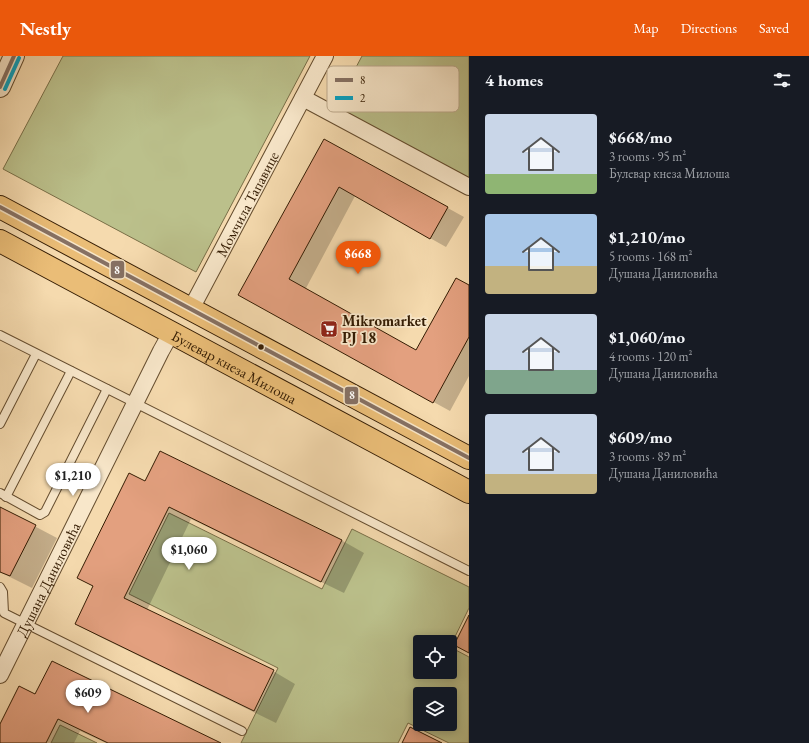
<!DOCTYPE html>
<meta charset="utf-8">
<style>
body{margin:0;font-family:"EB Garamond",serif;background:#242831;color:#f1f3f6;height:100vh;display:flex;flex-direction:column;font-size:15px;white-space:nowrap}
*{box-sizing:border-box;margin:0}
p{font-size:13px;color:#9ea1a6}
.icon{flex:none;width:22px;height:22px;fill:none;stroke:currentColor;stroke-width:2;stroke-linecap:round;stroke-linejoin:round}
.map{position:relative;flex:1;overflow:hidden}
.drawer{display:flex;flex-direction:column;background:#171b24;width:340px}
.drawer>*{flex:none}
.buttons{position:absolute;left:413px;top:579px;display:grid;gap:8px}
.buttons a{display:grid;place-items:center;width:44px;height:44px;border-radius:4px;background:#171b24;box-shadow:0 2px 10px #0003;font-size:20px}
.price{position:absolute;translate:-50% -34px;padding:0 9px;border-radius:14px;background:#fff;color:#222;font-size:13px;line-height:26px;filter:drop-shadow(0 1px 2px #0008)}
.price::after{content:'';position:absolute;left:50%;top:24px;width:12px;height:9px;margin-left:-6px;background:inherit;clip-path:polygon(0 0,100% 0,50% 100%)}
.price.on{background:#ea580c;color:#fff}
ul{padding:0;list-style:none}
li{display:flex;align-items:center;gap:12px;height:100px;padding:0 16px}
li span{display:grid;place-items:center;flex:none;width:112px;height:80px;border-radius:4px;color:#555}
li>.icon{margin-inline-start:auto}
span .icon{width:48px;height:48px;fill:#fffc;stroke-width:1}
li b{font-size:17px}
h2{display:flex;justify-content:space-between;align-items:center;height:48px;padding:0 16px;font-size:17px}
header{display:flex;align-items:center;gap:24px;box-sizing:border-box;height:56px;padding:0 20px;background:#ea580c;color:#fff}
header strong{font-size:19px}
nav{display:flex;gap:22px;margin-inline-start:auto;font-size:14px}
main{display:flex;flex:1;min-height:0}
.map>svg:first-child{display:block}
</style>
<header>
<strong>Nestly</strong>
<nav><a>Map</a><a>Directions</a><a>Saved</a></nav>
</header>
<main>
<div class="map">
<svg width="469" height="687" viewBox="0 0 469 687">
<rect width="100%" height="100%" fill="#f5daae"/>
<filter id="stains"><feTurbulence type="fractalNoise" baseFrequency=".005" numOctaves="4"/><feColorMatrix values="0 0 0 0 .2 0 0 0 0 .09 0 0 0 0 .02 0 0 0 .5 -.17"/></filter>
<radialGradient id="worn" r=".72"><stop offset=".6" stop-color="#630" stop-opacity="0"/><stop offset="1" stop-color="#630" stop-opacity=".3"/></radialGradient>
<g fill="#bbc08b" stroke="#786e47" fill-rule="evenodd">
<path d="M63 0H310L196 216 3 113Z"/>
<path d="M362 0H469V123L335 51Z"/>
<path d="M169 457 322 533 352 473 469 531V552L450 591V586H420V616H450V591L469 601V687H449L408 667 398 687H241L278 612 129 538ZM420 638H450V668H420Z"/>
<path d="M60 669 97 687H51Z"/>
</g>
<g fill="#0003">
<path d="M325 84 464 161 446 191 355 140 305 234 416 295 469 230V320L450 355 255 248Z"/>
<path d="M146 427 341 484 364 497 344 537 191 463 147 554 273 615 295 628 276 667 98 580 76 568 94 531 79 522Z"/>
<path d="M0 452 57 482 32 532 0 516Z"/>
<path d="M35 639 219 687H106L80 675 74 687H0V671Z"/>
</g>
<g fill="#e3a07f" stroke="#341c03">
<path d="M324 83 448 151 430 183 339 131 289 223 416 294 456 222 469 229V281L433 347 238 239Z"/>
<path d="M160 395 342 484 321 526 169 451 124 542 274 614 254 655 75 568 93 530 77 522 129 417 145 425Z"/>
<path d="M0 451 36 469 10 520 0 516Z"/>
<path d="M469 559V597L454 589Z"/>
<path d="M52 605 221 687H108L58 663 46 687H0V668L19 630 35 638Z"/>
<path d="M410 671 442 687H402Z"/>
</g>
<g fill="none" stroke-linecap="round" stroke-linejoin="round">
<defs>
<g id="service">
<path d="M0 279 469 515"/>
<path d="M0 368 36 298"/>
<path d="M0 437 40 459 45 456 107 333"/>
<path d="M6 441 71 315"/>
<path d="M0 531 3 536 4 557 242 675"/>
</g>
<g id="minor">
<path d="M303 42 469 131"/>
<path id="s1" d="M191 253 325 0"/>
<path id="s2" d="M0 619 161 295 171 277"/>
</g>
<path id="tertiary" d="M0 31 14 0"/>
<g id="primary">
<path d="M0 151 469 402"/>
<path id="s3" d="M0 185 469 436"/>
</g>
</defs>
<use href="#service" stroke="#644c2e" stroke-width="10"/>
<use href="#minor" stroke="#644c2e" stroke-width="18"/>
<use href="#tertiary" stroke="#644c2e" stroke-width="22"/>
<use href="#primary" stroke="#341c03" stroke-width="24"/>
<use href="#service" stroke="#f8e7ca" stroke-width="8"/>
<use href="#minor" stroke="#f8e7ca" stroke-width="16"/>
<use href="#tertiary" stroke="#f8e7ca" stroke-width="20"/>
<use href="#primary" stroke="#eabd77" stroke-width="22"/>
<defs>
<g id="bus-1">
<path d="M0 31 14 0"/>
<path d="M0 151 469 402"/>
</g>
<path id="bus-2" d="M5 33 19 2"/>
</defs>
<use href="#bus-1" stroke="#f8e7ca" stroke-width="7"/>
<use href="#bus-2" stroke="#f8e7ca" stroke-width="7"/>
<use href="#bus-1" stroke="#867164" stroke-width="4"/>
<use href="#bus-2" stroke="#03a2c4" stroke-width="4"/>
</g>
<defs>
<symbol id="supermarket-square" viewBox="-11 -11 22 22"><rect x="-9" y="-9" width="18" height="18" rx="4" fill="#8f2418" stroke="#f8e7ca"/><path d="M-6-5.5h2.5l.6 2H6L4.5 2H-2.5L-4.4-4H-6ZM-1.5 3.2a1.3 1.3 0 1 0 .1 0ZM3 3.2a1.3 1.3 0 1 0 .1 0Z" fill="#fff"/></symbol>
</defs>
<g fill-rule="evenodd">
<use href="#supermarket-square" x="319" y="263" width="20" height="20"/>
</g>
<circle fill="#341c03" stroke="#f8e7ca" stroke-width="1.5" cx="261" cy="291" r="3.5"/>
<g text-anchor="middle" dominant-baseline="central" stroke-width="3.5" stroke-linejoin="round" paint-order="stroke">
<g font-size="15" fill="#341c03" stroke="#f8e7ca">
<text stroke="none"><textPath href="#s1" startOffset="119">Момчила Тапавице</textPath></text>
<text stroke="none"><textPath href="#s3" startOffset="266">Булевар кнеза Милоша</textPath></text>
<text stroke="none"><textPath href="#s2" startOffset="107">Душана Даниловића</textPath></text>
</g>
<g font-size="15" font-weight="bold" fill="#341c03" stroke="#f8e7ca" text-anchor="start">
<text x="342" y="264">Mikromarket<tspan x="342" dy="17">PJ 18</tspan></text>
</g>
</g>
<rect x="327" y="10" width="132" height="46" rx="6" fill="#f8e7ca" stroke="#bdaa8e" stroke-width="1"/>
<rect x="335" y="22" width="18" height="4" fill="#867164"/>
<rect x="335" y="40" width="18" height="4" fill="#03a2c4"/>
<g font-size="11" fill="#341c03">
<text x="360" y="28">8</text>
<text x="360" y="46">2</text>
</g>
<g stroke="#f8e7ca" stroke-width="1.5">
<rect x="110" y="204" width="15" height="19" rx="4" fill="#867164"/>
<rect x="344" y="330" width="15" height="19" rx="4" fill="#867164"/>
</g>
<g font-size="11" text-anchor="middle" font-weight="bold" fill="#fff">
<text x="117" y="218">8</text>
<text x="352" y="343">8</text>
</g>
<rect width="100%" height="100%" filter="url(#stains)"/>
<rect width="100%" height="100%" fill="url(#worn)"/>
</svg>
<div class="buttons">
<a><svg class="icon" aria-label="locate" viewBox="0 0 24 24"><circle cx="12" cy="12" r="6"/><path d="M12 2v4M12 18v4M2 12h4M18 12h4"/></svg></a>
<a><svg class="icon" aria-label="layers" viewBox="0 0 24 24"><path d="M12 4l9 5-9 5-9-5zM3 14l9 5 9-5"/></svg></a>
</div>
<b class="price on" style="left:358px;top:219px">$668</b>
<b class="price" style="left:73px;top:441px">$1,210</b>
<b class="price" style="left:189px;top:515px">$1,060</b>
<b class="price" style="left:88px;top:658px">$609</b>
</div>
<section class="drawer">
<h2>4 homes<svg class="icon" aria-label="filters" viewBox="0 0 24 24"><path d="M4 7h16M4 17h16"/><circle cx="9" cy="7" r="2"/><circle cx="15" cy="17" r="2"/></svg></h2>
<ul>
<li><span style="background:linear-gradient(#c9d6e8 75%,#8fb573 0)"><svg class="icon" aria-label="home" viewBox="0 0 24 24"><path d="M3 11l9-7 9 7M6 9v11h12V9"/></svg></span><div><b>$668/mo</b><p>3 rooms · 95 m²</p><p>Булевар кнеза Милоша</p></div></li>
<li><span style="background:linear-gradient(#a9c7e8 65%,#c2b280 0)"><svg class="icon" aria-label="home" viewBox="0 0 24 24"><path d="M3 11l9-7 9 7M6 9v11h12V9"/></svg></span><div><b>$1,210/mo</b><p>5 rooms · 168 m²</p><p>Душана Даниловића</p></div></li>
<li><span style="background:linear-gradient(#c9d6e8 70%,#7fa58c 0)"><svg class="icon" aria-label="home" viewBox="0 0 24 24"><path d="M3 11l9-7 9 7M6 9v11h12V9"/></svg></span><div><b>$1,060/mo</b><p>4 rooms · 120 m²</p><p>Душана Даниловића</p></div></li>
<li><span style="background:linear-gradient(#c9d6e8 75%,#c2b280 0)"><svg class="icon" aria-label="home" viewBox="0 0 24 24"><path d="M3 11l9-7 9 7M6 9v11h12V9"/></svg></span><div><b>$609/mo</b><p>3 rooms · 89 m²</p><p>Душана Даниловића</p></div></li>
</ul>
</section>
</main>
